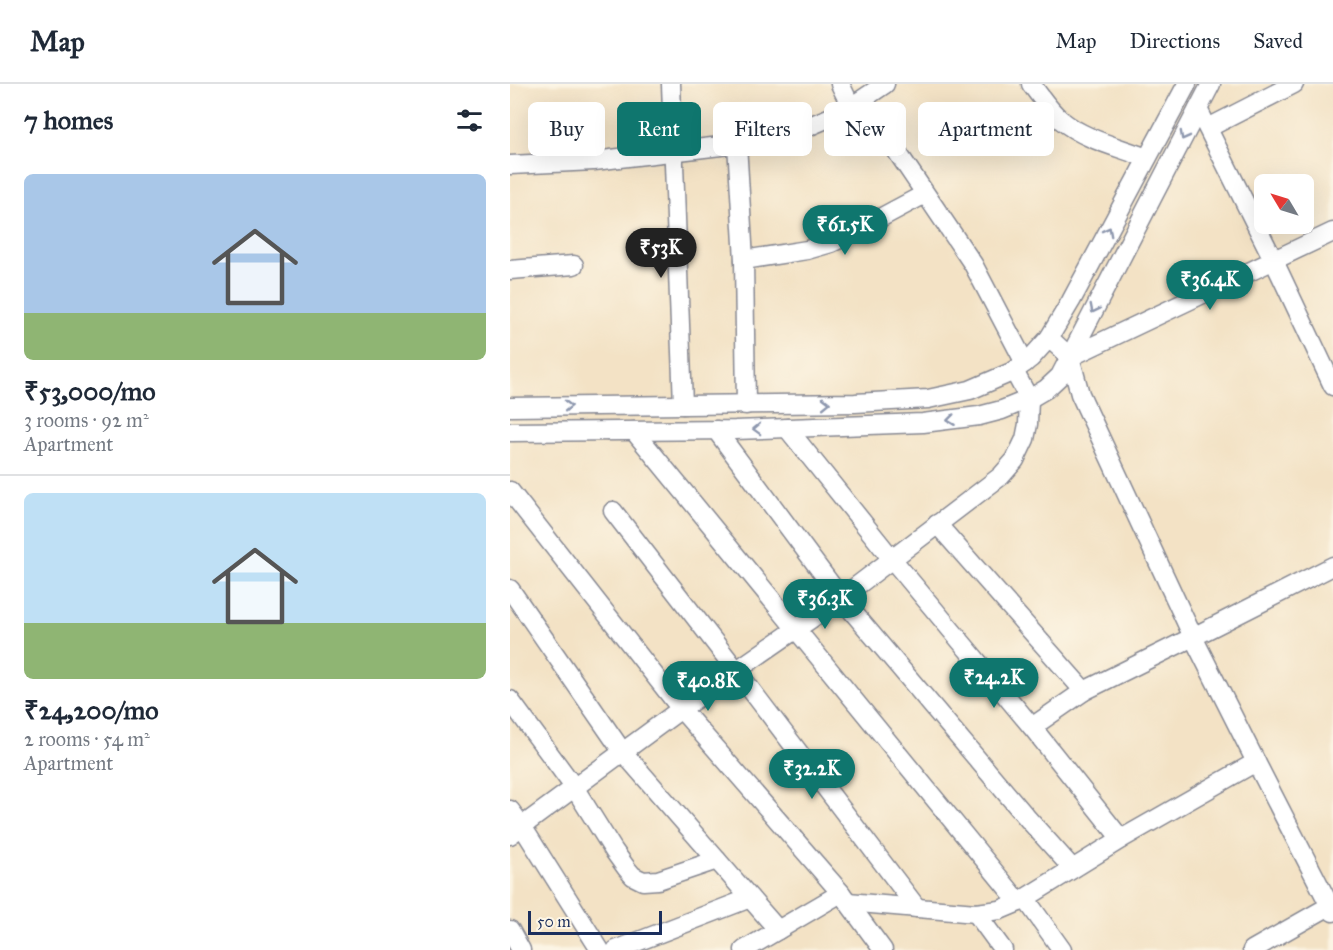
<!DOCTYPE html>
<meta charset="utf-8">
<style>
body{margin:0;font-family:"IM FELL Great Primer",serif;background:#f2f2f3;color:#1f2937;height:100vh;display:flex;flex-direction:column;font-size:22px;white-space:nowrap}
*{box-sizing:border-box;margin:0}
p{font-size:20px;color:#747a83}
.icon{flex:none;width:33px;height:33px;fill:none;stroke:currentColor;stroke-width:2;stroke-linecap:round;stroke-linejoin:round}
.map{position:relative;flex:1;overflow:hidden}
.details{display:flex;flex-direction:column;background:#fff;width:510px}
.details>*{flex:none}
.hud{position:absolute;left:18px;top:18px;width:570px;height:54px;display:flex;gap:12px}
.needle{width:39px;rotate:308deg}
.buttons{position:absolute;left:744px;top:90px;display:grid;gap:12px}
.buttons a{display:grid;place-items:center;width:60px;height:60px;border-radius:9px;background:#fff;box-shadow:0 6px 24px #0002;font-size:30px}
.scale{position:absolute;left:18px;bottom:15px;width:134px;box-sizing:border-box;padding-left:6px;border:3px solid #1b2f5e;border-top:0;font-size:16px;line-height:21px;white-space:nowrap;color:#1b2f5e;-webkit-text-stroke:4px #fcf5e5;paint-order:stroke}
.price{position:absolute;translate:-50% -51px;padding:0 14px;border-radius:21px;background:#0f766e;color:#fff;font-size:20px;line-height:39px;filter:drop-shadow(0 2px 3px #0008)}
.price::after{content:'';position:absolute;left:50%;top:36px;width:18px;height:14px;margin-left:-9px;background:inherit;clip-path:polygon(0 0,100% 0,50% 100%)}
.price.current{background:#222;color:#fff}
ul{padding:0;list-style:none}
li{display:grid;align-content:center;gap:12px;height:318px;padding:0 24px}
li+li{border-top:2px solid #e0e1e3}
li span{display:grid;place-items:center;height:186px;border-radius:9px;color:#555}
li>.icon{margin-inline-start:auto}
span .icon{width:108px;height:108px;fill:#fffc;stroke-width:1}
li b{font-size:26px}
h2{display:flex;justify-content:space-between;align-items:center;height:72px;padding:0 24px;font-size:26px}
.chip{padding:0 21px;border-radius:9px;background:#fff;box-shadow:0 6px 24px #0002;font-size:21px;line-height:54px}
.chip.current{background:#0f766e;color:#fff}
header{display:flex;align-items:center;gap:36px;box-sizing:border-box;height:84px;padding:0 30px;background:#fff;border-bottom:2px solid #e0e1e3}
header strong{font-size:28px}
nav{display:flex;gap:33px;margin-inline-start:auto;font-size:21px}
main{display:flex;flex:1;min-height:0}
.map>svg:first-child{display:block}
</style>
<header>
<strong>Map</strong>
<nav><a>Map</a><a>Directions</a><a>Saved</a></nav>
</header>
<main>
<section class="details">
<h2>7 homes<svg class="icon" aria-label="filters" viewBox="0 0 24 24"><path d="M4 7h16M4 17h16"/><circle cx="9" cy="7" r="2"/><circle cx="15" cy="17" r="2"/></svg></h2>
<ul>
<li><span style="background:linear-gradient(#a9c7e8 75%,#8fb573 0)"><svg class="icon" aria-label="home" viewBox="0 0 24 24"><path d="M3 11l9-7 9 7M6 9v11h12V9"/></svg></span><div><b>₹53,000/mo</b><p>3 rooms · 92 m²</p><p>Apartment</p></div></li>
<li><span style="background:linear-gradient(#bfe0f5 70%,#8fb573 0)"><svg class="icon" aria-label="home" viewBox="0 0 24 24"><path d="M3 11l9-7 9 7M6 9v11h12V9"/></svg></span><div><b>₹24,200/mo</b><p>2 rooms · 54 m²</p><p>Apartment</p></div></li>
</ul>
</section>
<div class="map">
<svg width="823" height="866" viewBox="0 0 823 866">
<rect width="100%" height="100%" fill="#fcf5e5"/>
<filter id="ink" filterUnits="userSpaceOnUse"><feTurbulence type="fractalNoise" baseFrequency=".0167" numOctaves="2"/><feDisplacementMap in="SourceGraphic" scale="12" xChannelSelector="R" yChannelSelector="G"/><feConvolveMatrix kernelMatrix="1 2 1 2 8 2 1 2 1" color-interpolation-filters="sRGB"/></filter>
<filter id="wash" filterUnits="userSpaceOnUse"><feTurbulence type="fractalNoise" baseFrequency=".008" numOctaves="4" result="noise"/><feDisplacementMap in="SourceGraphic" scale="24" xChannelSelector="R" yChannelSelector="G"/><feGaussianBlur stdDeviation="1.35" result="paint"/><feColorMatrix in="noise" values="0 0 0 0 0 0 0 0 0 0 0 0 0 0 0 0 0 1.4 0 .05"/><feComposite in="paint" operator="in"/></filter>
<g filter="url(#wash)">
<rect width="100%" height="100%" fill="#f3e2c5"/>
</g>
<g filter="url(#ink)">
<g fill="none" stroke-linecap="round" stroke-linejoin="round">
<defs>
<g id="minor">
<path d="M161 0 173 321"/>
<path d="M330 0 341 23"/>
<path d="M521 0C531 13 539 26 551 36 575 56 609 63 637 74"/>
<path d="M352 16 463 180 515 279"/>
<path d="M688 25 764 177 823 302"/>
<path d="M698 44 784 0"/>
<path d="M227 60 234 176 236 321"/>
<path d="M0 81 84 77 253 57 276 52 321 33 341 23 375 0"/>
<path d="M234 176 297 166 321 159 342 149 415 110"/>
<path d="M0 186 64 181"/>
<path d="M539 254 560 273 570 310 683 553 746 678 823 828"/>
<path d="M560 273 823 148"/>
<path d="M0 323 345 319 418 315 460 306 504 287 521 274 539 254 561 217 677 0"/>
<path d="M277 344 382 475 522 643 611 755"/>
<path d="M206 346 331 514 518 735 562 784"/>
<path d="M124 347 509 818"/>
<path d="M0 348 225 346 413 339 469 332 492 326 519 315 536 305 550 292 701 0"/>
<path d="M0 407 171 625 331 809 373 866"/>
<path d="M103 427 226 586 407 824"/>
<path d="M427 440 574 607"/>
<path d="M0 505 112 667 268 846"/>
<path d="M0 616 64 703 104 767 117 785 123 792 133 797 148 796 207 776"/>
<path d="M522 643 574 607 683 553 823 482"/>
<path d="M0 726 12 742 90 866"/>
<path d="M0 751 171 625 331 514 491 392 505 376 515 355 518 340 519 315 504 287"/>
<path d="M515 814 552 866"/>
<path d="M338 818 466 829 490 826 509 818 611 755 746 678"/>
<path d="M466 829 493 866"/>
<path d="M0 846 11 866"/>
<path d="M106 866 240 814"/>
<path d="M234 866 331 809"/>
<path d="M742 866 823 820"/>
</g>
</defs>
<use href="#minor" stroke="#878892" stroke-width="21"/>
<use href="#minor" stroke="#fff" stroke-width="18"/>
</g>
<defs><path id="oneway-chevron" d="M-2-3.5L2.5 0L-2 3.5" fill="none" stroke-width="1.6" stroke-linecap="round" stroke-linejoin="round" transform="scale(1.5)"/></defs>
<g stroke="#8d97ae">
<use href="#oneway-chevron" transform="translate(674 52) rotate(118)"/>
<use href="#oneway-chevron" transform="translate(598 147) rotate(-62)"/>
<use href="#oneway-chevron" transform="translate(584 225) rotate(117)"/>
<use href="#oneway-chevron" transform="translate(316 319) rotate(-1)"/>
<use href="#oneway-chevron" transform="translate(58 322) rotate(-1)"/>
<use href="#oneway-chevron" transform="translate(441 336) rotate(173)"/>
<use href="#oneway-chevron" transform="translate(247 345) rotate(178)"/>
</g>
</g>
</svg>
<div class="buttons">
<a><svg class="needle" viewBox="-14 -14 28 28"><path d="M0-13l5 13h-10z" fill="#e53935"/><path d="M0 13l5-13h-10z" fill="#747a83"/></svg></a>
</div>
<div class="scale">50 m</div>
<b class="price" style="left:335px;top:172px">₹61.5K</b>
<b class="price current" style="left:151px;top:195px">₹53K</b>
<b class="price" style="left:700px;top:227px">₹36.4K</b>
<b class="price" style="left:315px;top:546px">₹36.3K</b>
<b class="price" style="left:484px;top:625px">₹24.2K</b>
<b class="price" style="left:198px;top:628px">₹40.8K</b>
<b class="price" style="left:302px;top:716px">₹32.2K</b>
<div class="hud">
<a class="chip">Buy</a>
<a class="chip current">Rent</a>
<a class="chip">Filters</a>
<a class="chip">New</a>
<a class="chip">Apartment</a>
</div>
</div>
</main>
